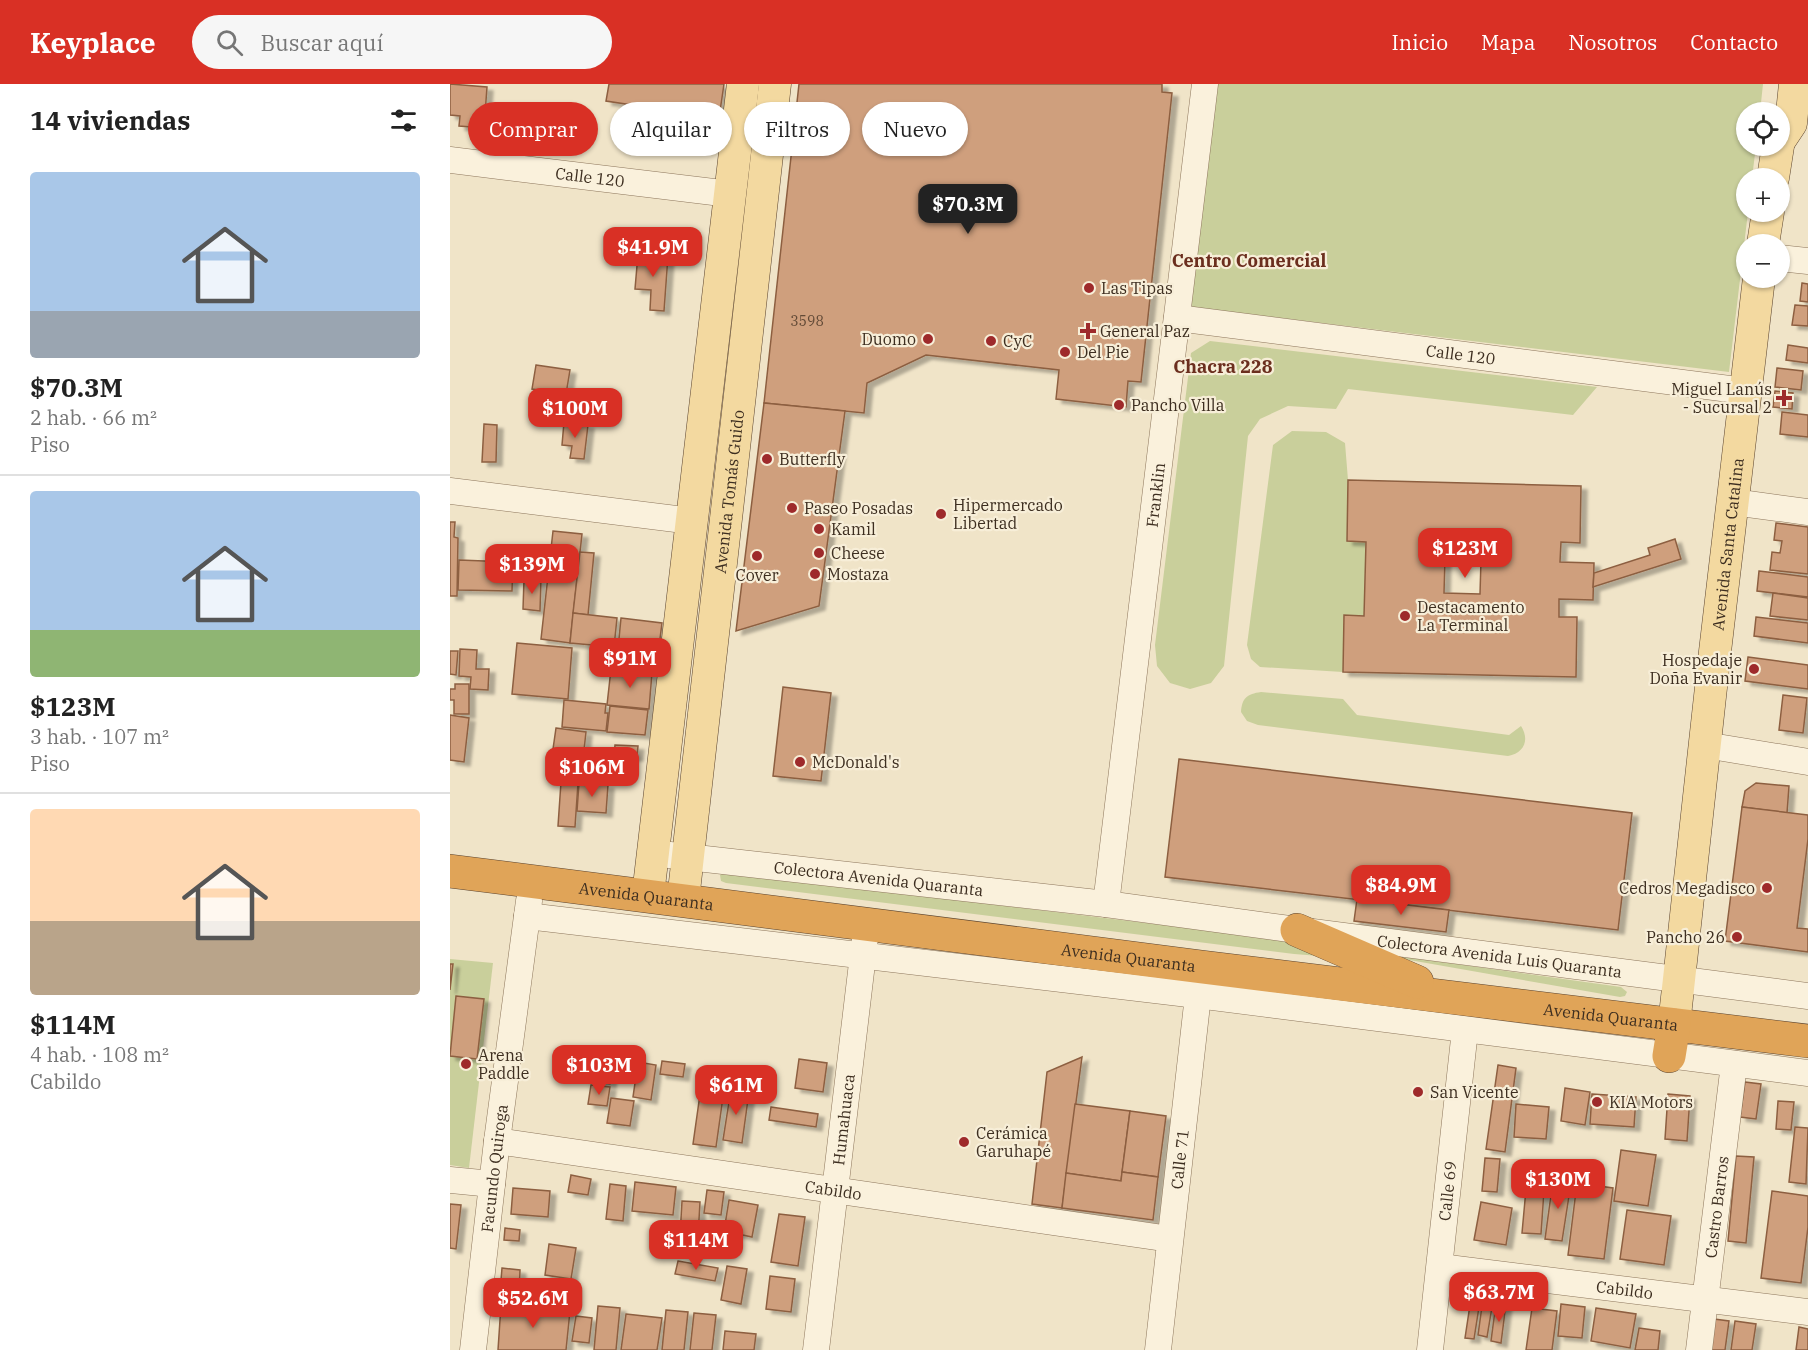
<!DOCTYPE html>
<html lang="es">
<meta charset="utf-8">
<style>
body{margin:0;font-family:"IBM Plex Serif",serif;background:#f6f6f6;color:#222;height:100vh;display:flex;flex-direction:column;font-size:22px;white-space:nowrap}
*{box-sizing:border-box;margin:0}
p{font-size:20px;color:#767676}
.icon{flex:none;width:33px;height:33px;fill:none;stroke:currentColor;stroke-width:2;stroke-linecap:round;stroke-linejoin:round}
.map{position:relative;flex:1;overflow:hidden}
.side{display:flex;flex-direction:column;background:#fff;width:450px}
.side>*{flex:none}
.top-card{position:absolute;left:18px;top:18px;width:570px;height:54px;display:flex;gap:12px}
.controls{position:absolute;left:1286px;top:18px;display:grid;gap:12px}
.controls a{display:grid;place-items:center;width:54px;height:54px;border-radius:50%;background:#fff;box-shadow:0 2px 4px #0004;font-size:30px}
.price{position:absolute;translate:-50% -51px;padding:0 14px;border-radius:12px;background:#d93025;color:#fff;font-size:20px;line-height:39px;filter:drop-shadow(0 2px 3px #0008)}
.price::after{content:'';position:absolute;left:50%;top:36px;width:18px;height:14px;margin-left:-9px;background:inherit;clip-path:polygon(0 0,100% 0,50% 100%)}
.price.active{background:#222;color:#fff}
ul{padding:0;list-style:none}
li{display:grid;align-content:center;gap:12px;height:318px;padding:0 30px}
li+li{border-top:2px solid #e0e0e0}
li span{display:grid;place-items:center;height:186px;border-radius:6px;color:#555}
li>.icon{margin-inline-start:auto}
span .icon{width:108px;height:108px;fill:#fffc;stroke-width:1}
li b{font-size:26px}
h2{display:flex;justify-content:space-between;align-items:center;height:72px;padding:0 30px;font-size:26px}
.tag{padding:0 21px;border-radius:27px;background:#fff;box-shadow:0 2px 4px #0004;font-size:21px;line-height:54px}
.tag.active{background:#d93025;color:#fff}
header{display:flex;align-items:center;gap:36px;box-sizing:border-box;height:84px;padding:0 30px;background:#d93025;color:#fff}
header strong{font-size:28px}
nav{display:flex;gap:33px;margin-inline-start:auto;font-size:21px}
.search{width:420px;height:54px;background:#f6f6f6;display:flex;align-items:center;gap:15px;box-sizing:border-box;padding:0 21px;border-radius:33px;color:#767676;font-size:22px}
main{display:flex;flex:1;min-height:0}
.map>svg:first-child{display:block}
</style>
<header>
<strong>Keyplace</strong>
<div class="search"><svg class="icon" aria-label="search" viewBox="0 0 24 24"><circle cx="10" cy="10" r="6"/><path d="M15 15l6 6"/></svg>Buscar aquí</div>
<nav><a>Inicio</a><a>Mapa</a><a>Nosotros</a><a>Contacto</a></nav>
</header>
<main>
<section class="side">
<h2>14 viviendas<svg class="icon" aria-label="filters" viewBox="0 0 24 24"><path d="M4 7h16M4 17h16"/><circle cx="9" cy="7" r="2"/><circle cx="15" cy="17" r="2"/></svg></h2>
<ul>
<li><span style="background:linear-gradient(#a9c7e8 75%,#9aa5b1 0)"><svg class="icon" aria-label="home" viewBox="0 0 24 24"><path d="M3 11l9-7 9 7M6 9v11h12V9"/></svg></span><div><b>$70.3M</b><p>2 hab. · 66 m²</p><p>Piso</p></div></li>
<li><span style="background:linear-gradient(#a9c7e8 75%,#8fb573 0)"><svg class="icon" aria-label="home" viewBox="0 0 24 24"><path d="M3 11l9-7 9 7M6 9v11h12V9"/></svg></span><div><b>$123M</b><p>3 hab. · 107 m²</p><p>Piso</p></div></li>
<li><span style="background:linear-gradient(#ffd9b3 60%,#b9a48a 0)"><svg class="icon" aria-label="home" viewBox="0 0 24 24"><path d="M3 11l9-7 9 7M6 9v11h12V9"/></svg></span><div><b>$114M</b><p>4 hab. · 108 m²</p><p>Cabildo</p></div></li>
</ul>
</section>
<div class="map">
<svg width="1358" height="1266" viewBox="0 0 1358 1266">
<defs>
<filter id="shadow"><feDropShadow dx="6" dy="4" stdDeviation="1.5" flood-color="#0004"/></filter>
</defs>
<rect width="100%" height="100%" fill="#f0e4c8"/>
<g fill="#c9cf9b">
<path d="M765 0H1313L1310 28H1296V62H1306L1302 94H1296V128H1298L1279 288 738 223Z"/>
<path d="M760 257 1147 303 1123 331 898 305 886 325 838 322 810 335 798 352 774 582 761 599 740 605 720 599 707 582 705 561 741 269Z"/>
<path d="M842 347 876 348 895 359 898 396 897 457 916 458 914 532 894 531 893 588 810 583 801 575 797 561 823 361Z"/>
<path d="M811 608 893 615 907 631 1059 651 1071 642C1080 656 1074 669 1058 672L808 641 797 637 791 628C792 614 797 610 811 608Z"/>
<path d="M276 788 845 857 907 875 844 870 276 799 271 797 270 791Z"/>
<path d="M949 872 1171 903 1177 908 1175 912 1170 913 948 874Z"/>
<path d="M0 875 43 879 19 1084 0 1081Z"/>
</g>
<g fill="#cf9f7d" stroke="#8d5f41" stroke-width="1.5" fill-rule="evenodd" filter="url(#shadow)">
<path d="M0 0 37 3 34 44 9 42 10 32 0 31Z"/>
<path d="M159 0H274L269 34 156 17Z"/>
<path d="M349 0H712V8L722 9 691 298 678 297 676 323 606 315 609 286 476 271 417 299 414 329 314 319Z"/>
<path d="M188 170 218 172 214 227 200 226 201 206 185 205Z"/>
<path d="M1352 199 1358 200V218L1350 217Z"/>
<path d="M1345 221 1358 222V242L1342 241Z"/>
<path d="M1338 261 1358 264V279L1336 276Z"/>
<path d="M86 281 120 286 116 310 82 305Z"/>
<path d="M1327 284 1353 287 1351 306 1325 303Z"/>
<path d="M1325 307 1343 309 1342 325 1323 323Z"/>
<path d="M314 319 395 327 369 522 286 547Z"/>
<path d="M1332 328 1358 331V353L1330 350Z"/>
<path d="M114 338 138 341 134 375 120 374 122 362 112 361Z"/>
<path d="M34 340 47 341 46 378H32Z"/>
<path d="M898 396 1131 402 1130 459 1111 458 1110 478 1144 479 1143 516 1109 515V533H1127L1126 593 893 588 894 531 914 532 916 458 897 457ZM995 475 1031 476 1030 510 994 509Z"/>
<path d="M0 438H5L4 453 8 454 7 512H0Z"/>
<path d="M1326 439 1358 443V490L1320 486 1322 468 1330 469 1332 457 1324 456Z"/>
<path d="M103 447 132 450 120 559 91 555Z"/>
<path d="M1225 455 1231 475 1143 503 1144 489 1200 471 1198 464Z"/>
<path d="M130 468 144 469 138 531 123 529Z"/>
<path d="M9 476 63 478 62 507 8 506Z"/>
<path d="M1309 487 1358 493V513L1307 507Z"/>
<path d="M74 495H91L90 527 73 525Z"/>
<path d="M1323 509 1358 514V536L1320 532Z"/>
<path d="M123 529 167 534 164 563 120 559Z"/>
<path d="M1306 533 1358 539V559L1304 552Z"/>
<path d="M171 534 212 539 208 570 168 565Z"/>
<path d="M67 559 122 564 118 615 62 610Z"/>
<path d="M10 565 27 566 26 585H39L38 606 20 605 21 593 9 592Z"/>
<path d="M0 567H8L6 591 0 590Z"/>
<path d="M1298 573 1358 581V605L1295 597Z"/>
<path d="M161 585 202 589 199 625 157 621Z"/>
<path d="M5 600H19V630H4V616H0V605H5Z"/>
<path d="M333 603 381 609 371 697 323 692Z"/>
<path d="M1333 611 1357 614 1353 649 1329 646Z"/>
<path d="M114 616 156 620 155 629H158L156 647 112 643Z"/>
<path d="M160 622 198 626 195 651 157 648Z"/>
<path d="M0 631 19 634 14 678 0 676Z"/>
<path d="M106 644 136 648 133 675 102 672Z"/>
<path d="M165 661 188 662 187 673 164 672Z"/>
<path d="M100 674H111V689L100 688Z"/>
<path d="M729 675 1182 729 1168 846 715 793Z"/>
<path d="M111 698 128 699 125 743 108 742Z"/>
<path d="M129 699 158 701 156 729 127 727Z"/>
<path d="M1306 699 1339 702 1337 729 1292 723 1295 707Z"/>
<path d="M1292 723 1358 731V755L1347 844 1358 845V868L1275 857Z"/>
<path d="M907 815 999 826 996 848 904 837Z"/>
<path d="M0 880H3L0 906Z"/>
<path d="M6 912 34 915 27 975 0 972Z"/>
<path d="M145 973 163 976 160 1000 142 998Z"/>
<path d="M632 973 612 1124 582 1120 597 988Z"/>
<path d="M349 975 377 979 373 1008 345 1004Z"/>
<path d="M212 977 235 980 233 993 210 990Z"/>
<path d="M188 978 206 981 201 1016 183 1013Z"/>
<path d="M1048 981 1066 984 1055 1068 1036 1065Z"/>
<path d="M252 996 275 999 266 1063 243 1060Z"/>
<path d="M1295 998 1311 1000 1306 1035 1290 1033Z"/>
<path d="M141 1001 160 1003 157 1022 138 1020Z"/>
<path d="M1115 1004 1140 1008 1135 1041 1111 1037Z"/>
<path d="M281 1005 299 1008 292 1059 273 1056Z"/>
<path d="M1142 1010 1186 1013 1184 1043 1140 1040Z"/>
<path d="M1218 1010 1240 1012 1237 1057 1215 1055Z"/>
<path d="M161 1014 184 1017 180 1042 157 1039Z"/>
<path d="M1328 1017 1344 1018 1341 1046 1326 1045Z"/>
<path d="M625 1020 680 1027 671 1097 616 1089Z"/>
<path d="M1066 1020 1099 1023 1096 1055 1064 1053Z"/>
<path d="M321 1023 368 1030 366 1043 319 1036Z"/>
<path d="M680 1027 716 1032 708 1093 672 1088Z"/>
<path d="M1345 1043 1358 1044 1356 1100 1339 1098Z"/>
<path d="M1171 1066 1206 1071 1198 1122 1164 1117Z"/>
<path d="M1286 1072 1304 1073 1296 1159 1278 1157Z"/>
<path d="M1035 1074 1050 1075 1047 1108 1032 1107Z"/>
<path d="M672 1088 708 1093 703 1136 612 1124 616 1089 671 1097Z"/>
<path d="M121 1091 141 1095 138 1111 118 1108Z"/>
<path d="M1103 1096 1121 1099 1112 1157 1095 1155Z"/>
<path d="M185 1098 226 1103 223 1131 182 1127Z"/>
<path d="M1127 1099 1163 1104 1154 1175 1118 1171Z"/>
<path d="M160 1100 176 1102 173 1137 156 1135Z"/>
<path d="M63 1104 100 1107 98 1133 61 1130Z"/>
<path d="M1076 1105 1094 1107 1091 1150 1072 1149Z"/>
<path d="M257 1106 274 1108 271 1131 254 1129Z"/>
<path d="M1322 1107 1358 1112V1143L1351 1199 1311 1194Z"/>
<path d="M279 1116 308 1121 302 1153 274 1147Z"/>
<path d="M232 1117 250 1118 248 1153 230 1152Z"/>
<path d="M1031 1118 1062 1124 1056 1161 1024 1156Z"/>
<path d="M0 1120 11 1121 6 1165 0 1164Z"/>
<path d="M1177 1126 1221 1132 1214 1181 1170 1175Z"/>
<path d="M329 1130 355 1133 348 1182 321 1178Z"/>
<path d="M55 1144 70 1146 69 1157 54 1156Z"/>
<path d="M99 1160 126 1164 121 1195 95 1191Z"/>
<path d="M228 1177 268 1184 265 1197 225 1190Z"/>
<path d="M277 1182 297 1185 291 1220 271 1216Z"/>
<path d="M52 1184 70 1186 69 1210 50 1208Z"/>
<path d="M320 1192 345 1195 341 1228 316 1225Z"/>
<path d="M1033 1215 1043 1217 1037 1253 1028 1251Z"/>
<path d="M1046 1219 1056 1220 1051 1259 1041 1257Z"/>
<path d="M1111 1220 1135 1223 1132 1254 1108 1252Z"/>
<path d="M51 1221 120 1227 116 1266H48Z"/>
<path d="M1020 1221 1029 1223 1024 1255 1015 1254Z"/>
<path d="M148 1222 170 1224 166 1266H144Z"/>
<path d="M1082 1224 1107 1227 1102 1266H1076Z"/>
<path d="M1146 1224 1186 1230 1180 1264 1141 1257Z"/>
<path d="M216 1226 238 1228 234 1266H212Z"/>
<path d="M244 1229 266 1231 262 1266H240Z"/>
<path d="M176 1230 212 1234 207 1266H171Z"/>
<path d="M126 1232 142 1234 139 1259 122 1257Z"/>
<path d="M1264 1235 1279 1237 1275 1266H1260Z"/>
<path d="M1285 1237 1306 1240 1302 1266H1281Z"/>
<path d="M1349 1243 1358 1245V1266H1346Z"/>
<path d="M1189 1244 1210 1247 1208 1266H1185Z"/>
<path d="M275 1247 306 1250 304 1266H273Z"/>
</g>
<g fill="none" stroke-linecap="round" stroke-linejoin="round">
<defs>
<g id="minor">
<path id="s1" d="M0 76 280 110"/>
<path d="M1329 174 1358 177"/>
<path id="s2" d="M727 234 1295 307"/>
<path d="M0 407 242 437"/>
<path d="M1283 418 1358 428"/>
<path d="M1255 661 1358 678"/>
<path id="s3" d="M202 769 656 820 847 846 1358 912"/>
<path id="s4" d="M656 820 755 0"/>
<path d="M77 832 747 911 1358 989"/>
<path id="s5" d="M47 1057 720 1155"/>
<path d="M0 1096 42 1100"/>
<path id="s6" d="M990 1183 1358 1228"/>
<path id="s7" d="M23 1266 47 1057 79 817"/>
<path id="s8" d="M366 1266 415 854"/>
<path id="s9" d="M708 1266 750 894"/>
<path id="s10" d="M980 1266 1015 946"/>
<path id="s11" d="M1249 1266 1284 980"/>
</g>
<g id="major">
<path d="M1329 57 1341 39 1345 0"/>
<path d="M1323 94 1328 62"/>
<path d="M1313 160 1318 128"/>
<path d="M198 811 293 0"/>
<path id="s12" d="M233 816 325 0"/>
<path id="s13" d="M1224 941 1264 576 1309 194"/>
</g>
<g id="highway">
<path id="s14" d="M0 787 752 883 1358 957"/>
<path d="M847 846 967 898"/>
<path d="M1219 972 1224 941"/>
</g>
</defs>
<use href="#minor" stroke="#8d765c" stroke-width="27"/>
<use href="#major" stroke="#5b4430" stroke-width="33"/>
<use href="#highway" stroke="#5b4430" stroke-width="34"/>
<use href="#minor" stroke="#faf1dc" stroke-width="26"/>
<use href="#major" stroke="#f3d9a0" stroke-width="32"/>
<use href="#highway" stroke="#e0a458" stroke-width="33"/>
</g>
<g fill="#9e2a2b" stroke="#f7eed8" stroke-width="2">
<circle cx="639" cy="204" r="6"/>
<path d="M635 238h6v6h6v6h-6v6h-6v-6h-6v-6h6z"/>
<circle cx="478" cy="255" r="6"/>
<circle cx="541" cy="257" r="6"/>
<circle cx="615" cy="268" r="6"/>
<path d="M1331 305h6v6h6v6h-6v6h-6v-6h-6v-6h6z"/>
<circle cx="669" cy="321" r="6"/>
<circle cx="317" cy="375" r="6"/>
<circle cx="342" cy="424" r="6"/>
<circle cx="491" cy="430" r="6"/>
<circle cx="369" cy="445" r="6"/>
<circle cx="369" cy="469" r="6"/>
<circle cx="307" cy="472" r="6"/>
<circle cx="365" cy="490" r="6"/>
<circle cx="955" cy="532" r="6"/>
<circle cx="1304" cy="585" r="6"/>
<circle cx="350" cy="678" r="6"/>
<circle cx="1317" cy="804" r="6"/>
<circle cx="1287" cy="853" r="6"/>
<circle cx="16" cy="980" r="6"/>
<circle cx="968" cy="1008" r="6"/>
<circle cx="1147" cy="1018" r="6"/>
<circle cx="514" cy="1058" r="6"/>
</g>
<g text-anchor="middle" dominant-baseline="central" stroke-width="4.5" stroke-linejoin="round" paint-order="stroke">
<g font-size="14" fill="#624a37">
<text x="357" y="237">3598</text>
</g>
<g font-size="16" fill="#3d2e20" stroke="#f7eed8">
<text stroke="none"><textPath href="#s1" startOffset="141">Calle 120</textPath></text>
<text stroke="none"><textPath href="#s2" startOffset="286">Calle 120</textPath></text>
<text stroke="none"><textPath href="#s12" startOffset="411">Avenida Tomás Guido</textPath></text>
<text stroke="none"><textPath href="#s4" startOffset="412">Franklin</textPath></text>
<text stroke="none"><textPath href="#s13" startOffset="484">Avenida Santa Catalina</textPath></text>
<text stroke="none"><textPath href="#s3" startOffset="228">Colectora Avenida Quaranta</textPath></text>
<text stroke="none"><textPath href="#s14" startOffset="198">Avenida Quaranta</textPath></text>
<text stroke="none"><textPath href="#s3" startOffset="854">Colectora Avenida Luis Quaranta</textPath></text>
<text stroke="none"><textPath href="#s14" startOffset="684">Avenida Quaranta</textPath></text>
<text stroke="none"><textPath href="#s14" startOffset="1170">Avenida Quaranta</textPath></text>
<text stroke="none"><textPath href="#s8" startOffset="232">Humahuaca</textPath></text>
<text stroke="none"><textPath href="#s9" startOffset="192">Calle 71</textPath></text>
<text stroke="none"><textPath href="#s7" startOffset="183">Facundo Quiroga</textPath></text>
<text stroke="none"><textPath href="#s5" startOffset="340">Cabildo</textPath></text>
<text stroke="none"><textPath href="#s10" startOffset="160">Calle 69</textPath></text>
<text stroke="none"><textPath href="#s11" startOffset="144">Castro Barros</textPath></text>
<text stroke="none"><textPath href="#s6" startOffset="186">Cabildo</textPath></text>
</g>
<g font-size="16" fill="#3d2e20" stroke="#f7eed8" text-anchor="start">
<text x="651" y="204">Las Tipas</text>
<text x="650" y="247">General Paz</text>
<text x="466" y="255" text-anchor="end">Duomo</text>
<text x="553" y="257">CyC</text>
<text x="627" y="268">Del Pie</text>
<text x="1322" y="305" text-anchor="end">Miguel Lanús<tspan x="1322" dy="18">- Sucursal 2</tspan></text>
<text x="681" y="321">Pancho Villa</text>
<text x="329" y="375">Butterfly</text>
<text x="503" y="421">Hipermercado<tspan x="503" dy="18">Libertad</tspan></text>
<text x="354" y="424">Paseo Posadas</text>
<text x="381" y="445">Kamil</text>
<text x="381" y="469">Cheese</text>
<text x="377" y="490">Mostaza</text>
<text x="307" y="491" text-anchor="middle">Cover</text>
<text x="967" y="523">Destacamento<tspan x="967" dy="18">La Terminal</tspan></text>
<text x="1292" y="576" text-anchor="end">Hospedaje<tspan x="1292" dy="18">Doña Evanir</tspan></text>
<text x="362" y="678">McDonald's</text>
<text x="1305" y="804" text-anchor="end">Cedros Megadisco</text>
<text x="1275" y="853" text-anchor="end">Pancho 26</text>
<text x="28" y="971">Arena<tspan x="28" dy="18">Paddle</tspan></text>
<text x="980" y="1008">San Vicente</text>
<text x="1159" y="1018">KIA Motors</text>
<text x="526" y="1049">Cerámica<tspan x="526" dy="18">Garuhapé</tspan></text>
</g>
<g font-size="18" font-weight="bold" fill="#6b2e1e" stroke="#f7eed8">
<text x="799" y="176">Centro Comercial</text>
<text x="773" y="282">Chacra 228</text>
</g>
</g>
</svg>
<div class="controls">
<a><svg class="icon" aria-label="locate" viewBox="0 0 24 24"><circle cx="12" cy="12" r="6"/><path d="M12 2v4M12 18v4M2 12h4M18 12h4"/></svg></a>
<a>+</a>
<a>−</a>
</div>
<b class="price active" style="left:518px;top:151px">$70.3M</b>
<b class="price" style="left:203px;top:194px">$41.9M</b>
<b class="price" style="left:125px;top:355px">$100M</b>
<b class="price" style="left:1015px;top:495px">$123M</b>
<b class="price" style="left:82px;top:511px">$139M</b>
<b class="price" style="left:180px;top:605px">$91M</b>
<b class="price" style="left:142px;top:714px">$106M</b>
<b class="price" style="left:951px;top:832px">$84.9M</b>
<b class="price" style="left:149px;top:1012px">$103M</b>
<b class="price" style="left:286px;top:1032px">$61M</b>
<b class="price" style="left:1108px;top:1126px">$130M</b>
<b class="price" style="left:246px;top:1187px">$114M</b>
<b class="price" style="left:1049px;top:1239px">$63.7M</b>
<b class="price" style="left:83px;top:1245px">$52.6M</b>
<div class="top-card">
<a class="tag active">Comprar</a>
<a class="tag">Alquilar</a>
<a class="tag">Filtros</a>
<a class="tag">Nuevo</a>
</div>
</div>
</main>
